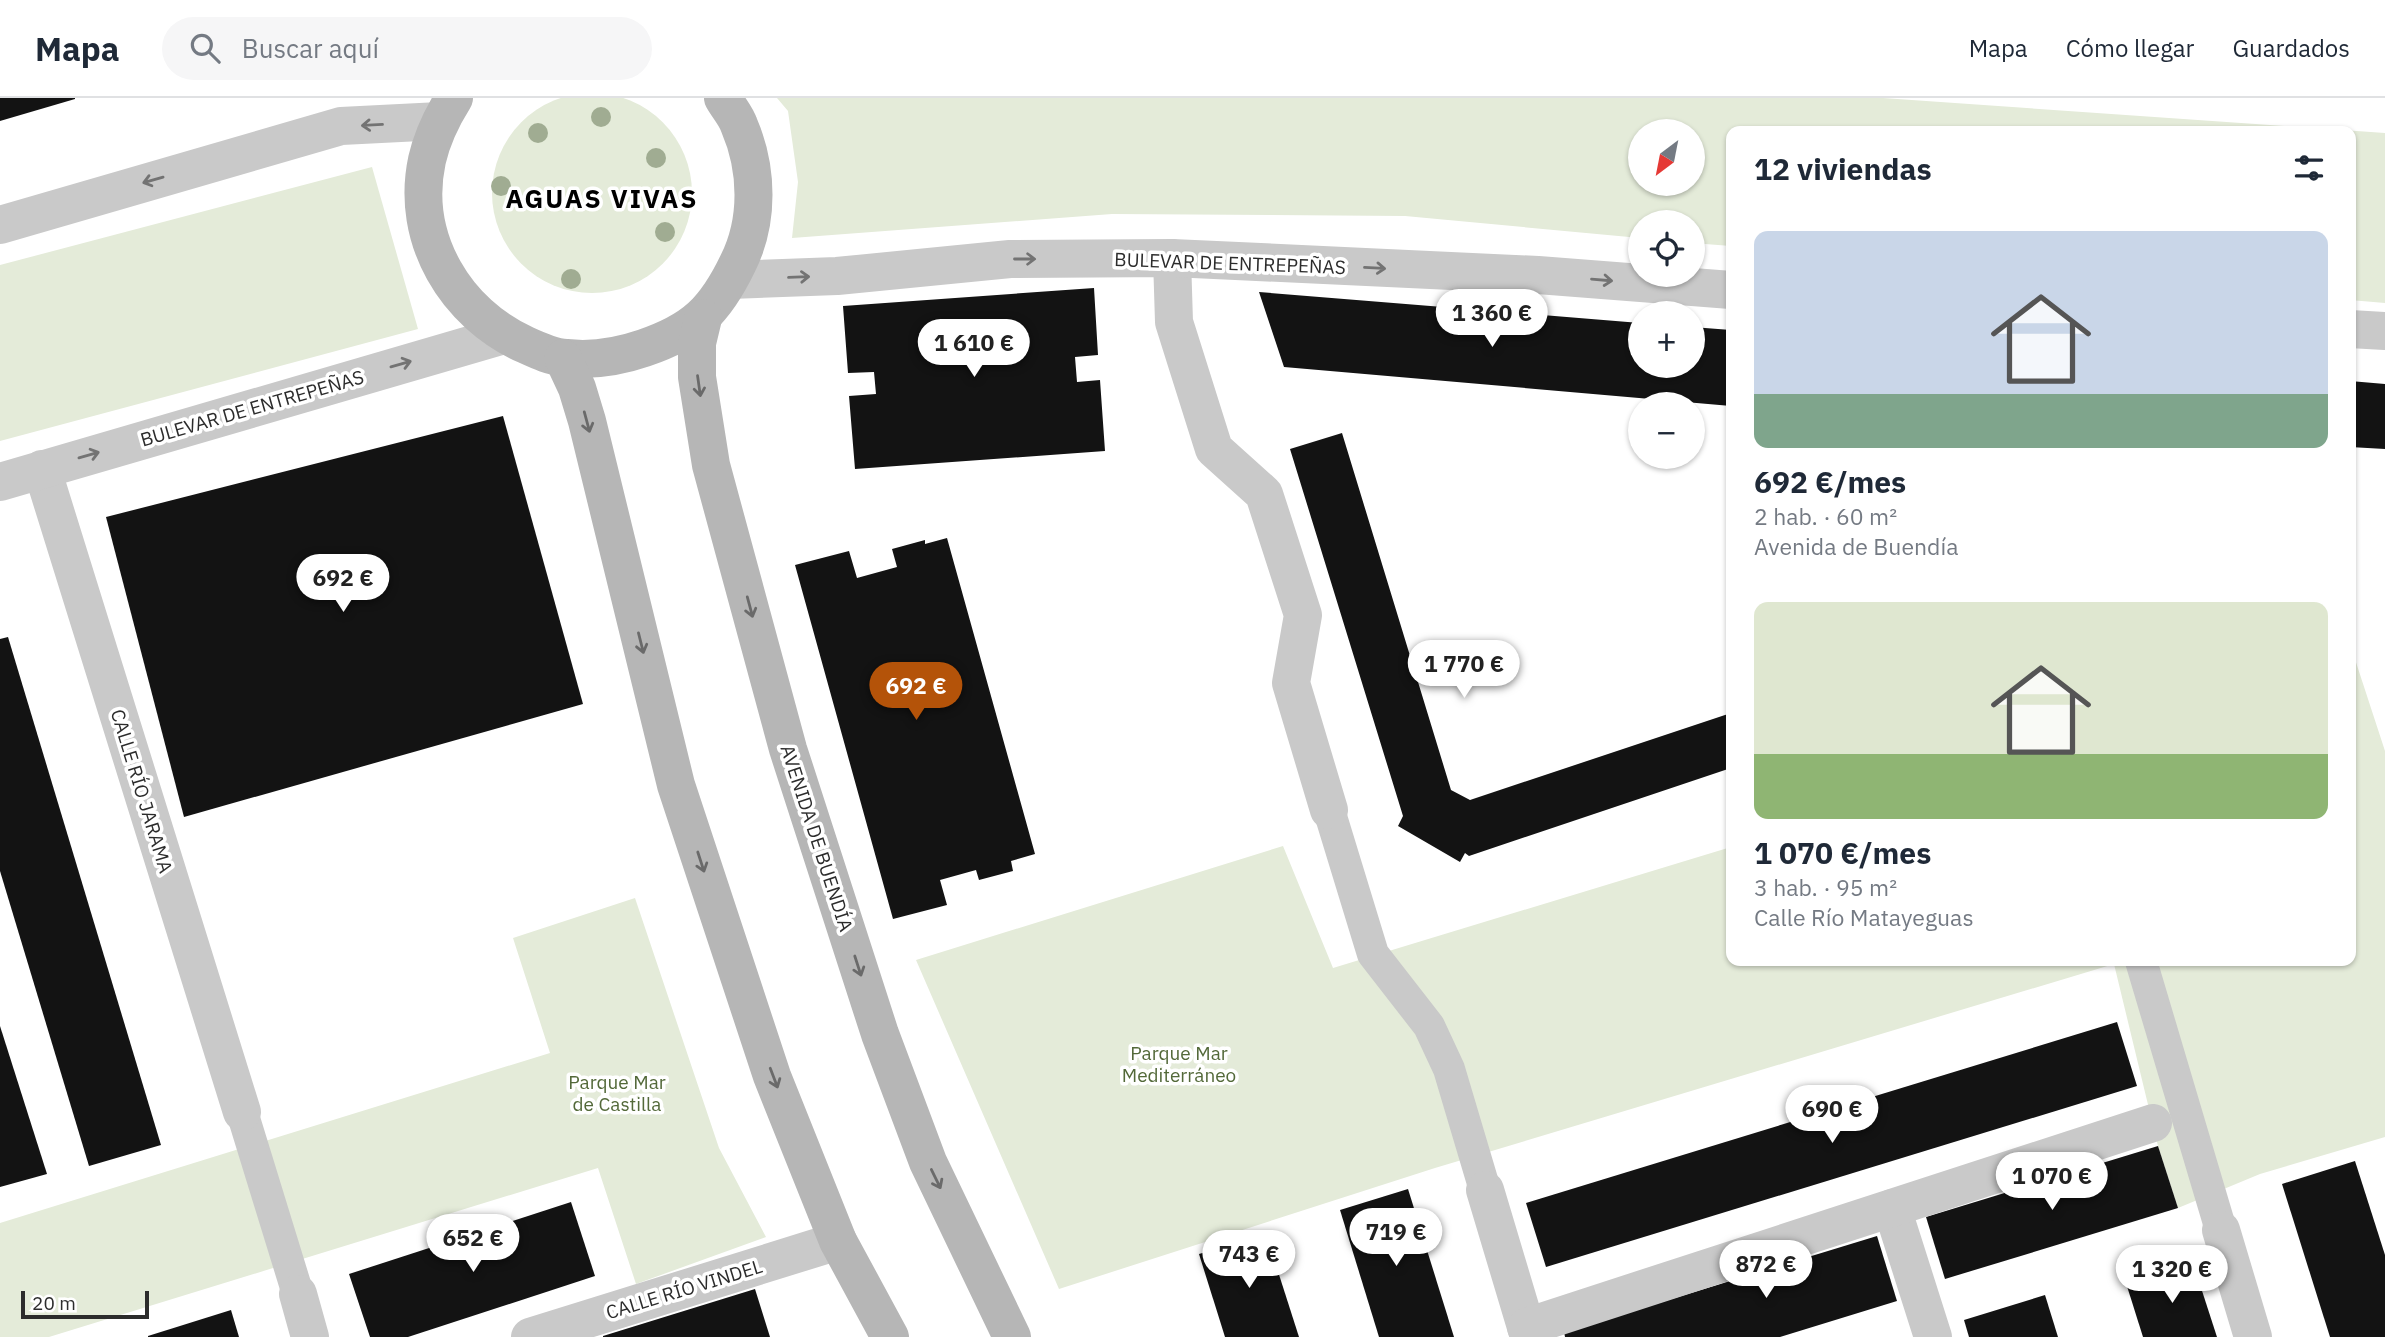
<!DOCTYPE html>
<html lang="es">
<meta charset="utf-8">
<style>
body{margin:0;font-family:"IBM Plex Sans",sans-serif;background:#f6f6f7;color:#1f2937;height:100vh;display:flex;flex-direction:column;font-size:26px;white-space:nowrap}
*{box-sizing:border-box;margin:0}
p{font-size:23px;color:#747a83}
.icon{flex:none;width:38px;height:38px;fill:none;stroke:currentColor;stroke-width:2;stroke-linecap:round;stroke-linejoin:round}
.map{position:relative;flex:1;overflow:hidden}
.side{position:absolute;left:1726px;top:28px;width:630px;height:840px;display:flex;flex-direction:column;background:#fff;border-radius:14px;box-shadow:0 2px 5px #0004}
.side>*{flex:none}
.needle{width:46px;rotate:212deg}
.tools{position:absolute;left:1628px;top:21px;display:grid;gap:14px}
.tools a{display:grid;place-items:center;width:77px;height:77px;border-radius:50%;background:#fff;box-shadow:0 2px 5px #0004;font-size:35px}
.scale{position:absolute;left:21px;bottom:18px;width:128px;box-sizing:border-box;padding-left:7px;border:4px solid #2c2c2c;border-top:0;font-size:19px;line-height:24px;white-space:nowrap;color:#2c2c2c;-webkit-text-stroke:5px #fff;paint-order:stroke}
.price{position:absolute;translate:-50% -60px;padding:0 16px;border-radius:24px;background:#fff;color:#222;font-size:23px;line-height:46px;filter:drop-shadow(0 2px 4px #0008)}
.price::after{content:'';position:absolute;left:50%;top:42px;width:21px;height:16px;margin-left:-10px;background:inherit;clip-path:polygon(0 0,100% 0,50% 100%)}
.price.current{background:#b45309;color:#fff}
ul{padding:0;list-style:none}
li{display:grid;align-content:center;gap:14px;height:371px;padding:0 28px}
li span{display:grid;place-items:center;height:217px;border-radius:14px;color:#555}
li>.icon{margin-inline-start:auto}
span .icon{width:126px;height:126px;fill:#fffc;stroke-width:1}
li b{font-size:30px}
h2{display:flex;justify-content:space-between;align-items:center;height:84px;padding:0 28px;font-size:30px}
header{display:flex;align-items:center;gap:42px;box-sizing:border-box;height:98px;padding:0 35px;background:#fff;border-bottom:2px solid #e0e1e3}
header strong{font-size:33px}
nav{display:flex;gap:38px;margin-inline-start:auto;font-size:24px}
.search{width:490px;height:63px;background:#f6f6f7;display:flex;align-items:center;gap:18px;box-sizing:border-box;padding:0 24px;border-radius:38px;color:#747a83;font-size:26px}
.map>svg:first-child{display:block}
</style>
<header>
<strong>Mapa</strong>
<div class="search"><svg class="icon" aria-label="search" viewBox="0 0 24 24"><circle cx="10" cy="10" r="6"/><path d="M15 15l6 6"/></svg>Buscar aquí</div>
<nav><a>Mapa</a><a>Cómo llegar</a><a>Guardados</a></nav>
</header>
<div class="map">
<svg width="2385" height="1239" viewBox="0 0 2385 1239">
<rect width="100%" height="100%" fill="#fff"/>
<g fill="#e4ebd9" fill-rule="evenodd">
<circle cx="592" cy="95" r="100"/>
<path d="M777 0H1883L2385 35V205L2350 202V33H1731V148L1692 145V124H1640V140L1405 118 1112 116 792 140 798 84 788 13ZM1692 33V86H1640V33Z"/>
<path d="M372 69 418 231 0 343V167Z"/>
<path d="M2351 549 2385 653V1039L2260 1076 2178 1110 2158 1048 2114 866 1435 1070 1059 1191 916 862 1283 748 1333 870 1731 749V863H2350Z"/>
<path d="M635 800 719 1050 766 1139 636 1186 598 1070 49 1239H0V1125L550 955 513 840Z"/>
</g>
<g fill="#131313">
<path d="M0 0H75V1L0 23Z"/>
<path d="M1094 190 1098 257 1075 259 1077 284 1100 282 1105 353 855 371 849 298 876 296 874 274 848 275 843 208Z"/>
<path d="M1259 194 1640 225V268H1692V229L1731 232V308L1284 269Z"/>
<path d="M2350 283 2385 286V351L2350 349Z"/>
<path d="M503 318 583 606 184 719 106 419Z"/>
<path d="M1342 335 1451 692 1470 702 1731 615V670L1469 758 1465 755 1460 764 1398 728 1403 718 1290 351Z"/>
<path d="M947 440 1035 756 1011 763 1013 773 979 782 976 772 940 782 947 807 893 821 795 467 849 453 857 480 897 469 892 451 925 442V446Z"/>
<path d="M8 539 161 1047 89 1068 0 773V541Z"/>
<path d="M2117 924 2137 988 1546 1169 1526 1105Z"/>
<path d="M0 928 47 1076 0 1089Z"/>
<path d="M2158 1048 2178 1110 1945 1181 1926 1119Z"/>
<path d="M2355 1063 2385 1157V1239H2330L2282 1086Z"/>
<path d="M1408 1091 1454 1239H1379L1340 1112Z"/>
<path d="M571 1104 595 1178 408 1239H370L349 1176Z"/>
<path d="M1266 1136 1299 1239H1225L1199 1156Z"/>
<path d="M1877 1138 1897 1203 1780 1239H1565L1564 1234Z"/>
<path d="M2193 1165 2217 1239H2143L2126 1185Z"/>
<path d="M755 1191 770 1239H603V1238Z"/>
<path d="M2045 1197 2058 1239H1969L1964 1222Z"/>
<path d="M231 1212 239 1239H148V1238Z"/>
</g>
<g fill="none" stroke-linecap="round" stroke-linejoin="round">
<g stroke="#c9c9c9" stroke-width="32">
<path d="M1329 712 1373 856 1429 928 1449 971 1485 1092"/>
<path d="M2141 863 2221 1132"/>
<path d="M242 1014 298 1196"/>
</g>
<g stroke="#c9c9c9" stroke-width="38">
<path d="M1172 160 1174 224 1214 351 1264 396 1303 517 1291 585 1329 712"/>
<path d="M42 371 242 1014"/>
<path d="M1485 1092 1529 1239"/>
<path d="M1892 1110 1933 1239"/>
<path d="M2221 1132 2253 1239"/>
<path d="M298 1196 310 1239"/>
<path d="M1526 1229 2153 1025"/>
<path d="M530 1239 838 1143"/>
</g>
<g stroke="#c9c9c9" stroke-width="38">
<path d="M0 127 341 28 440 23"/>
<path d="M730 182 837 178 1010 161 1172 160 1538 177 1731 192"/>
<path d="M2350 231 2385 233"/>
<path d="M0 384 504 237"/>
</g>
<g stroke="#b6b6b6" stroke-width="38">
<path d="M454 0C442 19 432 40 427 62 410 141 456 216 526 247 539 253 552 259 566 260 594 263 618 259 644 250 694 233 715 213 738 165 759 123 758 71 739 27 736 18 728 9 723 0"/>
<path d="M703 220 697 245V279L711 367 788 651 880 936 928 1064 1012 1239"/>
<path d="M563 260 577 290 587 323 676 687 772 978 838 1143 890 1239"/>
</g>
</g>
<g fill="#a0ac92">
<circle cx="601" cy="19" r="10"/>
<circle cx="538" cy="35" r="10"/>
<circle cx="656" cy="60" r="10"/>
<circle cx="501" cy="88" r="10"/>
<circle cx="665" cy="134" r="10"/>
<circle cx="571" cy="181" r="10"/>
</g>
<defs><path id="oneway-shaft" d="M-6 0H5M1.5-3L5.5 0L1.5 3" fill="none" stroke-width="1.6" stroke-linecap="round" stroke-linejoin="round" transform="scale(1.75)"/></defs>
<g stroke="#737373">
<use href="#oneway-shaft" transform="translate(372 27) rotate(177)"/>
<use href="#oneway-shaft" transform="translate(153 82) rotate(164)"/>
<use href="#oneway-shaft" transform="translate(1025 161)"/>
<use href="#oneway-shaft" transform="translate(1375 170) rotate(3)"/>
<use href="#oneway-shaft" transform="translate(799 179) rotate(-2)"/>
<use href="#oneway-shaft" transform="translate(1602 182) rotate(5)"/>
<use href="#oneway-shaft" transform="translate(401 266) rotate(-16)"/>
<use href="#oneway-shaft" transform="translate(89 357) rotate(-16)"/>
</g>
<g stroke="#6a6a6a">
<use href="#oneway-shaft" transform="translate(699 288) rotate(82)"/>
<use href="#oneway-shaft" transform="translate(587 324) rotate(75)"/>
<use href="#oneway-shaft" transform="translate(750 509) rotate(75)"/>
<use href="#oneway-shaft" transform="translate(641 545) rotate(76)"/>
<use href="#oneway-shaft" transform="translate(701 764) rotate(72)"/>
<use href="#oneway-shaft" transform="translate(858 868) rotate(72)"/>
<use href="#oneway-shaft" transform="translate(774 980) rotate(69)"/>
<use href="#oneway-shaft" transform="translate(936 1081) rotate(64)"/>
</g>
<g text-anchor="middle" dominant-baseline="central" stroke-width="7" stroke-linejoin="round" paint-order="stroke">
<g font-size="19" fill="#2c2c2c" stroke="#fff">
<text transform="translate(1230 165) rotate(2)">BULEVAR DE ENTREPEÑAS</text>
<text transform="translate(252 310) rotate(-16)">BULEVAR DE ENTREPEÑAS</text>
<text transform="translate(142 693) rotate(73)">CALLE RÍO JARAMA</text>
<text transform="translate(817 740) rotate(72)">AVENIDA DE BUENDÍA</text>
<text transform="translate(684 1191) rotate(-17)">CALLE RÍO VINDEL</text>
</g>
<g font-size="19" fill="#536939" stroke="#fff">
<text x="1179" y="955">Parque Mar<tspan x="1179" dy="22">Mediterráneo</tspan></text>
<text x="617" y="984">Parque Mar<tspan x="617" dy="22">de Castilla</tspan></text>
</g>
<g font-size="26" font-weight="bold" letter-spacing="2" fill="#000" stroke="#fff">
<text x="602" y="100">AGUAS VIVAS</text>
</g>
</g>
</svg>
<div class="tools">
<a><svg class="needle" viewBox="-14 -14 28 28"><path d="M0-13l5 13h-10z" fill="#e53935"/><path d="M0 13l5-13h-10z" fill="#747a83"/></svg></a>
<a><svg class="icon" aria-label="locate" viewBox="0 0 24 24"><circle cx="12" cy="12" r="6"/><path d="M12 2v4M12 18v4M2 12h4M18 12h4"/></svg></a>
<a>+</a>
<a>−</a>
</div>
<div class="scale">20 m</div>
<b class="price" style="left:1492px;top:251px">1 360 €</b>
<b class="price" style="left:974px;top:281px">1 610 €</b>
<b class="price" style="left:343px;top:516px">692 €</b>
<b class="price" style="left:1464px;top:602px">1 770 €</b>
<b class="price current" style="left:916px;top:624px">692 €</b>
<b class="price" style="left:1832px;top:1047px">690 €</b>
<b class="price" style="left:2052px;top:1114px">1 070 €</b>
<b class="price" style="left:1396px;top:1170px">719 €</b>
<b class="price" style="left:473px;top:1176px">652 €</b>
<b class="price" style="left:1249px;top:1192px">743 €</b>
<b class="price" style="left:1766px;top:1202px">872 €</b>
<b class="price" style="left:2172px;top:1207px">1 320 €</b>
<section class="side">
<h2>12 viviendas<svg class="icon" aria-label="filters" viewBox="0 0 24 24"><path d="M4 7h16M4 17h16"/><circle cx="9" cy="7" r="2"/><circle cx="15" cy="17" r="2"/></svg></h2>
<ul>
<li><span style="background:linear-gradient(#c9d6e8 75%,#7fa58c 0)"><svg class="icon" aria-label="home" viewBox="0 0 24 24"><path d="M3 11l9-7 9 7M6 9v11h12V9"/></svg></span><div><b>692 €/mes</b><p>2 hab. · 60 m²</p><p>Avenida de Buendía</p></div></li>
<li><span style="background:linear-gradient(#dfe7d0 70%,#8fb573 0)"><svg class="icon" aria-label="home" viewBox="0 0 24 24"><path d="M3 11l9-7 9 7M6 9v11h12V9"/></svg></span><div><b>1 070 €/mes</b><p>3 hab. · 95 m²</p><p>Calle Río Matayeguas</p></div></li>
</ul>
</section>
</div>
